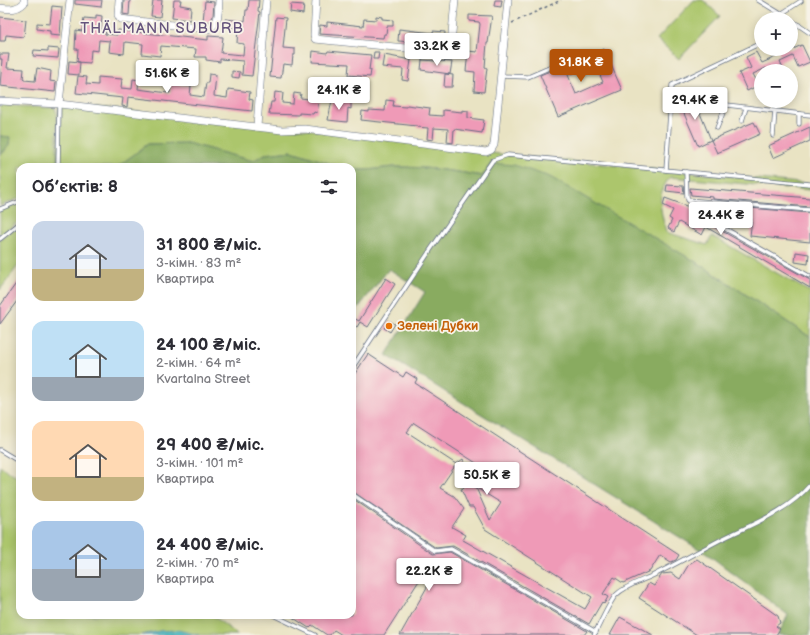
<!DOCTYPE html>
<html lang="uk">
<meta charset="utf-8">
<style>
body{margin:0;font-family:"Balsamiq Sans",sans-serif;background:#f2f2f3;color:#2b2b33;height:100vh;display:flex;flex-direction:column;font-size:15px;white-space:nowrap}
*{box-sizing:border-box;margin:0}
p{font-size:13px;color:#7c7c81}
.icon{flex:none;width:22px;height:22px;fill:none;stroke:currentColor;stroke-width:2;stroke-linecap:round;stroke-linejoin:round}
.map{position:relative;flex:1;overflow:hidden}
.side{position:absolute;left:16px;top:163px;width:340px;height:456px;display:flex;flex-direction:column;background:#fff;border-radius:12px;box-shadow:0 2px 10px #0003}
.side>*{flex:none}
.tools{position:absolute;left:754px;top:12px;display:grid;gap:8px}
.tools a{display:grid;place-items:center;width:44px;height:44px;border-radius:50%;background:#fff;box-shadow:0 2px 10px #0003;font-size:20px}
.price{position:absolute;translate:-50% -34px;padding:0 9px;border-radius:4px;background:#fff;color:#222;font-size:13px;line-height:26px;filter:drop-shadow(0 1px 2px #0008)}
.price::after{content:'';position:absolute;left:50%;top:24px;width:12px;height:9px;margin-left:-6px;background:inherit;clip-path:polygon(0 0,100% 0,50% 100%)}
.price.current{background:#b45309;color:#fff}
ul{padding:0;list-style:none}
li{display:flex;align-items:center;gap:12px;height:100px;padding:0 16px}
li span{display:grid;place-items:center;flex:none;width:112px;height:80px;border-radius:12px;color:#555}
li>.icon{margin-inline-start:auto}
span .icon{width:48px;height:48px;fill:#fffc;stroke-width:1}
li b{font-size:17px}
h2{display:flex;justify-content:space-between;align-items:center;height:48px;padding:0 16px;font-size:17px}
.map>svg:first-child{display:block}
</style>
<div class="map">
<svg width="810" height="635" viewBox="0 0 810 635">
<rect width="100%" height="100%" fill="#f7f3e8"/>
<filter id="ink" filterUnits="userSpaceOnUse"><feTurbulence type="fractalNoise" baseFrequency=".025" numOctaves="2"/><feDisplacementMap in="SourceGraphic" scale="8" xChannelSelector="R" yChannelSelector="G"/><feConvolveMatrix kernelMatrix="1 2 1 2 8 2 1 2 1" color-interpolation-filters="sRGB"/></filter>
<filter id="wash" filterUnits="userSpaceOnUse"><feTurbulence type="fractalNoise" baseFrequency=".012" numOctaves="4" result="noise"/><feDisplacementMap in="SourceGraphic" scale="16" xChannelSelector="R" yChannelSelector="G"/><feGaussianBlur stdDeviation="0.9" result="paint"/><feColorMatrix in="noise" values="0 0 0 0 0 0 0 0 0 0 0 0 0 0 0 0 0 1.4 0 .05"/><feComposite in="paint" operator="in"/></filter>
<g filter="url(#wash)">
<rect width="100%" height="100%" fill="#e9e3c3"/>
<g fill="#acc66c" stroke="#647a65">
<path d="M694 0H703L720 16 679 59 657 39Z"/>
<path d="M59 104 305 129 508 155 810 184V190L670 177C655 196 661 210 666 232L707 245 712 236 810 292V337L698 263 482 176C455 171 426 167 398 167 383 167 368 172 352 169V167H341L292 151 265 154 253 161 187 143 148 144 117 167H58Z"/>
<path d="M0 105 55 108 57 114V167H20V198L0 206V156L5 151 9 137 0 136Z"/>
<path d="M20 202V220L0 236V210Z"/>
<path d="M20 223V263L0 290V239Z"/>
<path d="M0 466 20 479V615H212L238 635H199L160 631 142 635H0Z"/>
</g>
<g fill="#89ab60" stroke="#526d5f">
<path d="M0 136 10 137 9 145 0 156Z"/>
<path d="M187 143 253 161 265 154 292 151 341 167H117L148 144Z"/>
<path d="M491 163 514 165 550 177 698 263 810 337V635H778L788 615 710 556 386 355 425 292 389 269 354 313 352 312V169C368 172 383 167 398 167 426 167 455 171 482 176Z"/>
</g>
<path fill="#49b8c0" stroke="#32748f" d="M177 630 199 635H142L160 631Z"/>
<g id="blocks">
<g fill="#ef9ab7" fill-rule="evenodd">
<path d="M75 0H102L101 7 75 4Z"/>
<path d="M124 0H130L129 15 123 14Z"/>
<path d="M153 0H162L160 17 151 16Z"/>
<path d="M174 0H181L180 5 191 7 190 20 172 18Z"/>
<path d="M249 0H259L258 11 260 12 252 76 242 75 243 61 220 59V62L206 60V57H195L196 49 161 46 160 56 142 54 143 44 125 42 124 54 109 52 110 41 99 40 98 51 91 50 90 63 77 62 78 49H75L76 30 82 31 84 18 96 19V15L102 16 101 29H106L105 34 117 35 118 30 208 40V36L223 37 221 53 243 55 244 44 237 43 238 28 224 27 225 19 245 21 246 10H248Z"/>
<path d="M495 0H502L501 7 494 6Z"/>
<path d="M205 1 214 2 213 16 210 22 203 21Z"/>
<path d="M291 4 304 5 303 14 290 12Z"/>
<path d="M52 6 62 7 60 36 50 35V31L37 29V23L50 24Z"/>
<path d="M469 15 492 16 488 43H487L485 67 487 68 484 92 474 91 475 72 466 71 468 51 477 52 480 24 479 22 469 21Z"/>
<path d="M376 16 382 17V19L393 20V26H387L386 34H384L383 38 319 34 320 25 327 26V22L363 26 364 19 376 20Z"/>
<path d="M0 17 26 20 24 37 6 35 5 41H0Z"/>
<path d="M276 17 286 18 283 48 295 49V55H293L292 65 283 64 281 78 270 77Z"/>
<path d="M399 29 433 33V31L445 32 444 44 398 41Z"/>
<path d="M457 38 462 39 461 51H454Z"/>
<path d="M802 45 810 62 798 67 793 56 780 62 784 71H768L766 68 753 74 759 85 747 91 739 73 751 68 746 57 756 52 762 63 780 55 777 49H793Z"/>
<path d="M48 48 59 49 58 58 33 56 34 50 48 51Z"/>
<path d="M604 49 622 90 558 117 540 75ZM595 64 603 82 576 94 568 75Z"/>
<path d="M313 51 327 53 328 51 371 55 369 70H371L370 77 348 75 349 64 312 62Z"/>
<path d="M374 52H379L378 59H373Z"/>
<path d="M0 54H9L7 68 24 69 23 79 24 80 35 81 37 68 51 71 50 81 56 82 55 92 0 86 2 59H0Z"/>
<path d="M384 55 411 60 408 81 402 80 403 69 382 67Z"/>
<path d="M422 60 452 62 450 74 421 70Z"/>
<path d="M69 61 80 62 79 75 68 74Z"/>
<path d="M232 71 240 72 239 78 232 77Z"/>
<path d="M209 74 216 75 214 96 227 98 228 89 250 92 249 99 253 100 252 111 128 97 127 107 122 106 123 98 76 93 78 76 87 77 86 84 98 85V77L122 79 121 88 132 89 133 79 139 80 138 89 168 93H170L171 83 178 84V85L191 86 190 95 204 97 206 83H208Z"/>
<path d="M445 74 453 75 452 87H444Z"/>
<path d="M275 92 283 93 282 103 293 104 294 93 301 94 300 98 319 100 317 113 314 112 313 114 299 113V115L269 114 271 102H274Z"/>
<path d="M693 96 711 140 698 146 679 102Z"/>
<path d="M332 100 351 101V109L348 108 347 122 328 120Z"/>
<path d="M386 100 394 101 393 106 406 107 407 105 430 108 429 115 443 116V110L462 112V110L468 111V118L484 120 482 133 454 129 453 143 447 142 448 129 434 128 433 140 427 139 428 128 417 127V126L361 120 362 111 369 112V110L385 111Z"/>
<path d="M754 122 760 134 717 153 711 140Z"/>
<path d="M810 127V141L773 158 768 146Z"/>
<path d="M667 185 683 186 684 193 666 191Z"/>
<path d="M690 188 810 198V207L713 199V197L691 195Z"/>
<path d="M665 198 692 208 697 214H696L695 216 810 280V288L706 227 702 235 679 222 674 232 668 228 672 220 669 218 673 210 663 205Z"/>
<path d="M713 205 810 213V242L750 236 752 219 712 215Z"/>
<path d="M796 252 809 254 808 264 795 262Z"/>
<path d="M20 278V297L0 324V306Z"/>
<path d="M386 278 395 284 368 327 360 322 357 327 352 324V317L359 321Z"/>
<path d="M389 321 395 324 390 332 384 328Z"/>
<path d="M368 354 403 377 406 372 417 379 415 383 679 555 676 560 671 562 660 555 650 571 623 583 614 577 603 594 608 597 604 604 602 602 589 624 453 546 436 548 352 491V378ZM414 423 484 468 474 485 463 459 456 464 407 432ZM455 466 464 488 461 489 469 507H473L485 529 592 597 585 609 463 540 466 535 452 527 464 509 454 496 440 488ZM475 487 501 503 490 520 477 490Z"/>
<path d="M352 498 433 554 450 552 587 631 584 635H400L440 564 433 559 384 635H342L334 630 330 635H327L312 625 309 628 289 615H352Z"/>
<path d="M697 559 778 616 780 623 776 626 780 629 776 635H697L639 598 649 583 654 586 662 574 671 573 680 579 689 564Z"/>
<path d="M620 617 653 635H610Z"/>
</g>
</g>
</g>
<g filter="url(#ink)">
<use href="#blocks" fill-opacity="0" stroke="#636e81" stroke-width="1"/>
<g fill="none" stroke-linecap="round" stroke-linejoin="round">
<defs>
<g id="service">
<path d="M758 0 789 19"/>
<path d="M781 14 801 1"/>
<path d="M791 20 810 33"/>
<path d="M791 29 799 25"/>
<path d="M501 76 528 77 577 56"/>
<path d="M710 103 810 115"/>
<path d="M742 121 746 108"/>
<path d="M799 124V114"/>
<path d="M717 128 726 105"/>
<path d="M773 136 775 111"/>
<path d="M58 167 59 104"/>
<path d="M666 170 672 85 761 43"/>
<path d="M686 172 687 197 690 202 706 218 809 276"/>
<path d="M688 200 810 210"/>
<path d="M0 209 20 201"/>
<path d="M0 239 20 223"/>
<path d="M352 368 431 249 493 160 508 155 810 184"/>
<path d="M0 450 20 462"/>
<path d="M352 494 435 551 451 549 596 632"/>
<path d="M273 615 315 635"/>
<path d="M594 635C599 626 610 601 616 595 626 585 644 580 656 574 678 563 699 551 720 540 752 524 787 512 810 485"/>
</g>
<g id="minor">
<path d="M119 0 118 15 120 19 208 29C220 25 218 11 219 0"/>
<path d="M316 0 314 35 315 39 445 52 449 49 451 44 455 0"/>
<path d="M0 8C10 9 17 10 24 3V0"/>
<path d="M0 101 59 104 282 130 305 129 486 152 491 150 494 145 508 0"/>
<path d="M59 104 70 0"/>
<path d="M257 127 266 0"/>
</g>
</defs>
<use href="#service" stroke="#636e81" stroke-width="5"/>
<use href="#minor" stroke="#636e81" stroke-width="8"/>
<path stroke="#636e81" stroke-width="1.5" stroke-dasharray="3 3" stroke-linecap="butt" d="M512 23 561 0"/>
<use href="#service" stroke="#fff" stroke-width="3.5"/>
<use href="#minor" stroke="#fff" stroke-width="7"/>
</g>
</g>
<circle fill="#e8710a" stroke="#f7f3e8" stroke-width="1.5" cx="389" cy="326" r="4"/>
<g text-anchor="middle" dominant-baseline="central" stroke-width="3.5" stroke-linejoin="round" paint-order="stroke">
<g font-size="13" font-weight="bold" fill="#c56008" stroke="#f7f3e8" text-anchor="start">
<text x="397" y="326">Зелені Дубки</text>
</g>
<g font-size="15" letter-spacing="1" fill="#65547d" stroke="#f7f3e8">
<text x="162" y="28">THÄLMANN SUBURB</text>
</g>
</g>
</svg>
<div class="tools">
<a>+</a>
<a>−</a>
</div>
<b class="price" style="left:437px;top:67px">33.2K ₴</b>
<b class="price current" style="left:581px;top:83px">31.8K ₴</b>
<b class="price" style="left:167px;top:94px">51.6K ₴</b>
<b class="price" style="left:339px;top:111px">24.1K ₴</b>
<b class="price" style="left:695px;top:121px">29.4K ₴</b>
<b class="price" style="left:721px;top:236px">24.4K ₴</b>
<b class="price" style="left:487px;top:496px">50.5K ₴</b>
<b class="price" style="left:429px;top:592px">22.2K ₴</b>
<section class="side">
<h2>Об’єктів: 8<svg class="icon" aria-label="filters" viewBox="0 0 24 24"><path d="M4 7h16M4 17h16"/><circle cx="9" cy="7" r="2"/><circle cx="15" cy="17" r="2"/></svg></h2>
<ul>
<li><span style="background:linear-gradient(#c9d6e8 60%,#c2b280 0)"><svg class="icon" aria-label="home" viewBox="0 0 24 24"><path d="M3 11l9-7 9 7M6 9v11h12V9"/></svg></span><div><b>31 800 ₴/міс.</b><p>3-кімн. · 83 m²</p><p>Квартира</p></div></li>
<li><span style="background:linear-gradient(#bfe0f5 70%,#9aa5b1 0)"><svg class="icon" aria-label="home" viewBox="0 0 24 24"><path d="M3 11l9-7 9 7M6 9v11h12V9"/></svg></span><div><b>24 100 ₴/міс.</b><p>2-кімн. · 64 m²</p><p>Kvartalna Street</p></div></li>
<li><span style="background:linear-gradient(#ffd9b3 70%,#c2b280 0)"><svg class="icon" aria-label="home" viewBox="0 0 24 24"><path d="M3 11l9-7 9 7M6 9v11h12V9"/></svg></span><div><b>29 400 ₴/міс.</b><p>3-кімн. · 101 m²</p><p>Квартира</p></div></li>
<li><span style="background:linear-gradient(#a9c7e8 60%,#9aa5b1 0)"><svg class="icon" aria-label="home" viewBox="0 0 24 24"><path d="M3 11l9-7 9 7M6 9v11h12V9"/></svg></span><div><b>24 400 ₴/міс.</b><p>2-кімн. · 70 m²</p><p>Квартира</p></div></li>
</ul>
</section>
</div>
